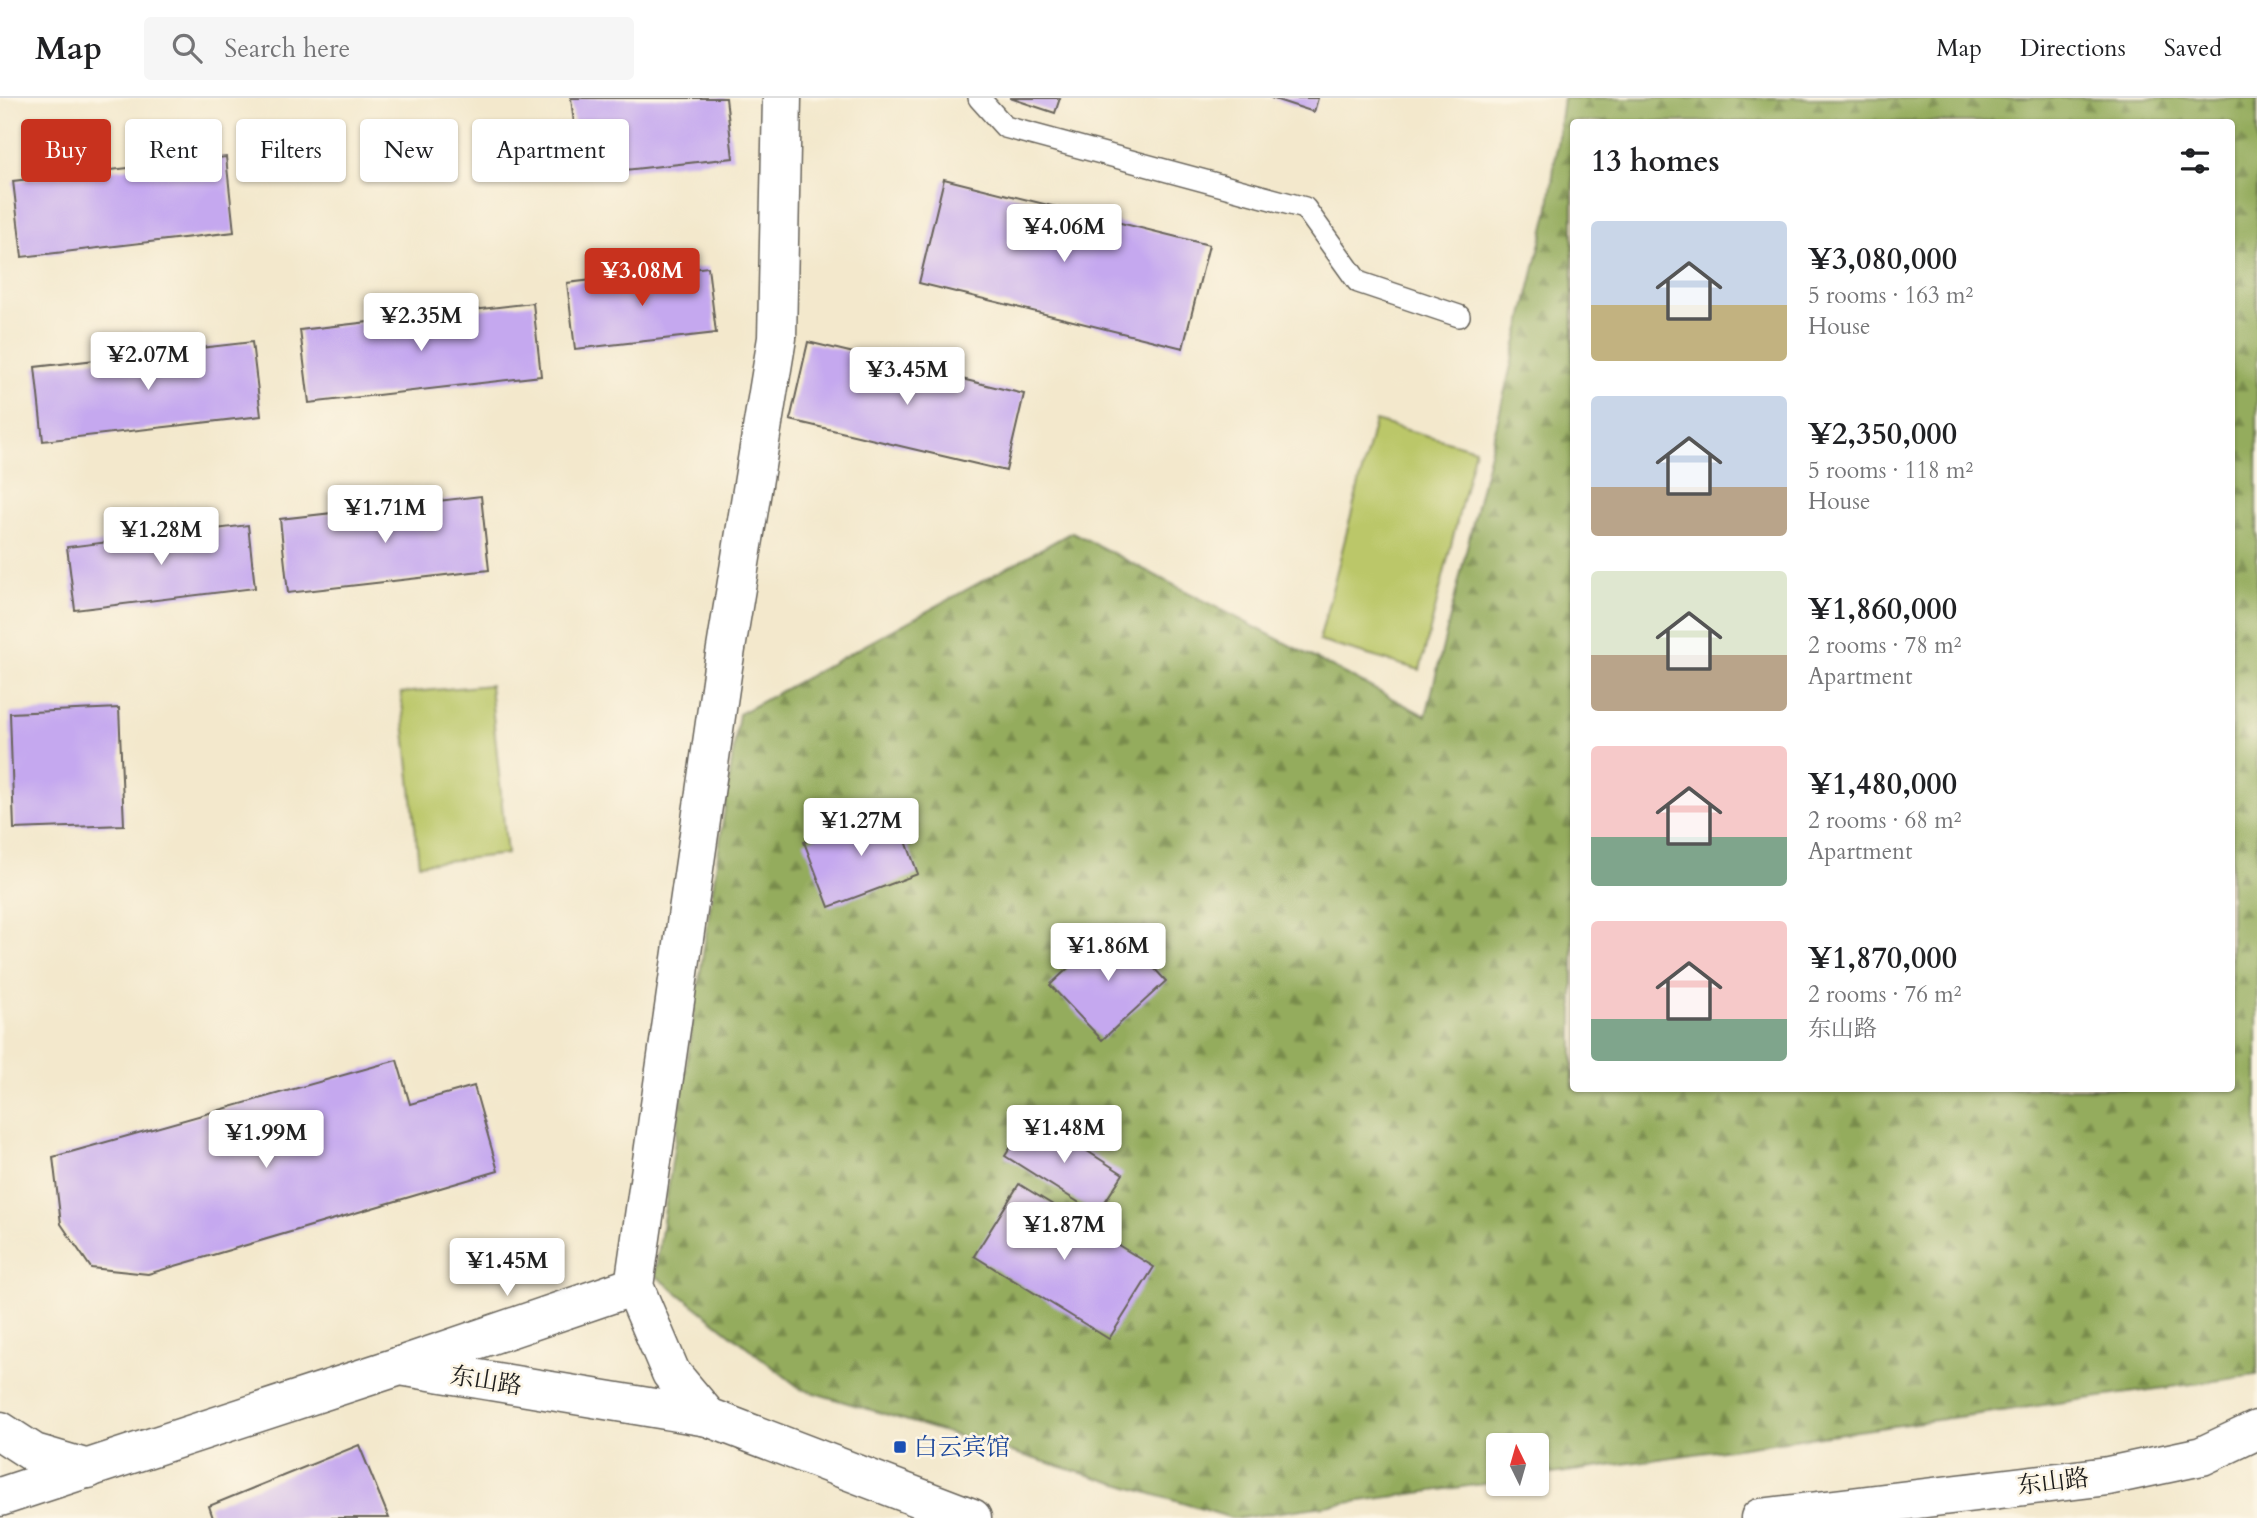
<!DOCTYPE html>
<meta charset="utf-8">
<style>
body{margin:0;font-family:Cardo,"Noto Serif SC",serif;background:#f6f6f6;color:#202124;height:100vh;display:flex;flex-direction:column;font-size:26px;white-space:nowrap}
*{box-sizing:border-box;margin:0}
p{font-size:23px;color:#757577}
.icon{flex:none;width:38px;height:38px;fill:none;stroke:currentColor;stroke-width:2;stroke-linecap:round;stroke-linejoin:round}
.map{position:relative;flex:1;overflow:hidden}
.drawer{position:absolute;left:1570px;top:21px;width:665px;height:973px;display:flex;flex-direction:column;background:#fff;border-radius:7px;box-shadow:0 2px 5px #0004}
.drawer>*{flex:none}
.banner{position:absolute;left:21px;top:21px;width:665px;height:63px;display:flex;gap:14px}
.needle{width:46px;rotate:355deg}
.fabs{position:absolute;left:1486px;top:1335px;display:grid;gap:14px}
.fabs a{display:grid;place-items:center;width:63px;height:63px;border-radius:7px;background:#fff;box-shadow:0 2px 5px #0004;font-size:35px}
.price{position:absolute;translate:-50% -60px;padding:0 16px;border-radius:7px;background:#fff;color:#222;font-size:23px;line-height:46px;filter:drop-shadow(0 2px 4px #0008)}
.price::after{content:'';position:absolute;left:50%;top:42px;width:21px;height:16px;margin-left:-10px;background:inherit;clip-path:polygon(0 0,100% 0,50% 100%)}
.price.active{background:#c8321e;color:#fff}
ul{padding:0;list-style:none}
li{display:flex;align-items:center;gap:21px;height:175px;padding:0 21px}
li span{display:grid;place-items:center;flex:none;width:196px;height:140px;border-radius:7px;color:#555}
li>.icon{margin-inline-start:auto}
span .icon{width:84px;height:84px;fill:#fffc;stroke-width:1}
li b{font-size:30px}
h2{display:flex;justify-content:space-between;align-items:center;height:84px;padding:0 21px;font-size:30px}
.chip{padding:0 24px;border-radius:7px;background:#fff;box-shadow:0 2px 5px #0004;font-size:24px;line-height:63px}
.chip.active{background:#c8321e;color:#fff}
header{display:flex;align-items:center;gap:42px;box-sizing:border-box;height:98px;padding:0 35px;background:#fff;border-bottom:2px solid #e0e0e0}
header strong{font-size:33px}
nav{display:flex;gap:38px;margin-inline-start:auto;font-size:24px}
.search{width:490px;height:63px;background:#f6f6f6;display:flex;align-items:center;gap:18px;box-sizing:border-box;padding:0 24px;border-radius:7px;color:#757577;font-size:26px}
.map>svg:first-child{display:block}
</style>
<header>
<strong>Map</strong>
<div class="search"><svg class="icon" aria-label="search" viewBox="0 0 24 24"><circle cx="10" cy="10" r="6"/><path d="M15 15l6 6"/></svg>Search here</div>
<nav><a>Map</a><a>Directions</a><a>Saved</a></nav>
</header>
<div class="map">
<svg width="2257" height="1420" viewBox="0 0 2257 1420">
<defs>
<pattern id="forest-firs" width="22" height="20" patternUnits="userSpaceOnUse" patternTransform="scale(1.75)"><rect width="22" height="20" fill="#94ac5d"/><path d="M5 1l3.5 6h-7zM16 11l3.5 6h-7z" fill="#788b4c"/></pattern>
</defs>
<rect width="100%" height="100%" fill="#fcf5e5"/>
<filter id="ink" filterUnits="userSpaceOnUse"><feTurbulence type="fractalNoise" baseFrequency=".0143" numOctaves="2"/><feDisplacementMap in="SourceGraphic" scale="14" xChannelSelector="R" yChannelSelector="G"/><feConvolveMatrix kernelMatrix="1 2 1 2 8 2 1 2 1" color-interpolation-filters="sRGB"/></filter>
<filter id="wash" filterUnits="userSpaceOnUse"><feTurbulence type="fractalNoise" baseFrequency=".00686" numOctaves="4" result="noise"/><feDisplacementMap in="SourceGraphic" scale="28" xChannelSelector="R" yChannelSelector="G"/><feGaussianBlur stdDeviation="1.57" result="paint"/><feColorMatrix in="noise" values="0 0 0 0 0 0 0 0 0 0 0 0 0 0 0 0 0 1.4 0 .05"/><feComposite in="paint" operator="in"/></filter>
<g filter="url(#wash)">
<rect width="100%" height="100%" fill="#f3e8cc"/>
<path fill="url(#forest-firs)" stroke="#58643c" stroke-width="2" fill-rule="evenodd" d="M1563 0H2257V1277L1537 1378 1536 1348H1498V1384L1239 1420H1232L801 1291 655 1177 739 616 1072 434 1426 618 1548 115ZM1573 24H2231V990H1573Z"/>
<g fill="#bbc769" stroke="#6c7242" stroke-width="2">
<path d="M1375 323 1475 351 1420 572 1319 543Z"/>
<path d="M490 587 507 756 419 766 401 595Z"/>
</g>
<g id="blocks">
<g fill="#c5a8ef">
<path d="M571 0H726L733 60 580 77Z"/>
<path d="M1010 0H1060L1055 15Z"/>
<path d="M1271 0H1318L1314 14Z"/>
<path d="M226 59 234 134 22 159 13 83Z"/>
<path d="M944 81 1209 147 1183 250 919 185Z"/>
<path d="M708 169 716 235 575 251 567 185Z"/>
<path d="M533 205 541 278 309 305 300 232Z"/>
<path d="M252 244 261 318 43 343 35 269Z"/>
<path d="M808 244 1024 296 1006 373 790 322Z"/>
<path d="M481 398 489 472 288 495 280 421Z"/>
<path d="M248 427 255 490 75 512 67 449Z"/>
<path d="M119 610 124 727 14 731 10 615Z"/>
<path d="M894 710 918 776 829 809 804 744Z"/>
<path d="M1114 827 1166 883 1102 942 1050 887Z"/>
<path d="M397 962 410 1006 474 988 498 1073 148 1176 91 1170 61 1126 53 1059Z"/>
<path d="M1031 1017 1123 1076 1097 1116 1005 1058Z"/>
<path d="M1019 1086 1154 1169 1109 1241 974 1158Z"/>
<path d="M359 1347 389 1420H213L209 1408Z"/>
</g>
</g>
</g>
<g filter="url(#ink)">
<use href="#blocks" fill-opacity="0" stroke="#67635a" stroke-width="2"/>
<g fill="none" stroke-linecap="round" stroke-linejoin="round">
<defs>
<path id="lane" d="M979 0 1005 29 1305 110 1358 184 1459 218"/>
<g id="street">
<path d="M400 1268 634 1188"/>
<path d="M708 1319 671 1275 634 1188 723 569 777 240 782 0"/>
<path d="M0 1333 34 1355 88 1371"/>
</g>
<g id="primary">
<path d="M0 1399 400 1268 708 1319 972 1420"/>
<path d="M1760 1420 2108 1378 2202 1358 2257 1332"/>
</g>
</defs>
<use href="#lane" stroke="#67635a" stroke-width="24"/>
<use href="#street" stroke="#67635a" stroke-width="41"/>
<use href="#primary" stroke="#67635a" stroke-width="41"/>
<use href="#lane" stroke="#fff" stroke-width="21"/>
<use href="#street" stroke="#fff" stroke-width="38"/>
<use href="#primary" stroke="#fff" stroke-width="38"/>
</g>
</g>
<rect fill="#1a4fb4" stroke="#fcf5e5" stroke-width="2.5" x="893" y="1342" width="14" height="14" rx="3.5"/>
<g text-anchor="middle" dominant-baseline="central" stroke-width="5" stroke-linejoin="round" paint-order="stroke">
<g font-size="24" fill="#1c1c1c" stroke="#fcf5e5">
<text transform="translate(486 1283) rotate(9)">东山路</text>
<text transform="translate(2053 1384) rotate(-7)">东山路</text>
</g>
<g font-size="24" fill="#164399" stroke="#fcf5e5" text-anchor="start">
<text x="914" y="1349">白云宾馆</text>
</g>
</g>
</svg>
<div class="fabs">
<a><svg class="needle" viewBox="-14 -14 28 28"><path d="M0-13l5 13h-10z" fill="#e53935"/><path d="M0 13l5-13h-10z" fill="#757577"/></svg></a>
</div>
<b class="price" style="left:1064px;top:166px">¥4.06M</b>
<b class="price active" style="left:642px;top:210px">¥3.08M</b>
<b class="price" style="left:421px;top:255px">¥2.35M</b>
<b class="price" style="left:148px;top:294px">¥2.07M</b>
<b class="price" style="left:907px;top:309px">¥3.45M</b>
<b class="price" style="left:385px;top:447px">¥1.71M</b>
<b class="price" style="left:161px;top:469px">¥1.28M</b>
<b class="price" style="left:861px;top:760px">¥1.27M</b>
<b class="price" style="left:1108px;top:885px">¥1.86M</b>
<b class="price" style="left:1064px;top:1067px">¥1.48M</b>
<b class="price" style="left:266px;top:1072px">¥1.99M</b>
<b class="price" style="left:1064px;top:1164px">¥1.87M</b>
<b class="price" style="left:507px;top:1200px">¥1.45M</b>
<div class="banner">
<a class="chip active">Buy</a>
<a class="chip">Rent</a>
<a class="chip">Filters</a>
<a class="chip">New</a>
<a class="chip">Apartment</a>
</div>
<section class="drawer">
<h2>13 homes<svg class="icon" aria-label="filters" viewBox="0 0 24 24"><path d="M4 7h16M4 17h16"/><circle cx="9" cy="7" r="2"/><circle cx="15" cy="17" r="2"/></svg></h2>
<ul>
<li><span style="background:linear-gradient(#c9d6e8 60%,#c2b280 0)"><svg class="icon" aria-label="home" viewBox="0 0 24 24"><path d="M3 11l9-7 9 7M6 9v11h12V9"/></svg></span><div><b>¥3,080,000</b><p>5 rooms · 163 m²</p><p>House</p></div></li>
<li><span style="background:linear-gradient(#c9d6e8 65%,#b9a48a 0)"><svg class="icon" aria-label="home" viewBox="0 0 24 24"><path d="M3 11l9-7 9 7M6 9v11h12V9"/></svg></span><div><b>¥2,350,000</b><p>5 rooms · 118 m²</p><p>House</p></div></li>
<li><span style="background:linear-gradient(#dfe7d0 60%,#b9a48a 0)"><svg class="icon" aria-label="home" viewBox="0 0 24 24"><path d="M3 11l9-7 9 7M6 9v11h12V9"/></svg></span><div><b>¥1,860,000</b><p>2 rooms · 78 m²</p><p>Apartment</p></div></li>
<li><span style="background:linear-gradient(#f6c9c9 65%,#7fa58c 0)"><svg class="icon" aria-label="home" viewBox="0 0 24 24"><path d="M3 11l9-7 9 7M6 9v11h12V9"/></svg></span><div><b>¥1,480,000</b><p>2 rooms · 68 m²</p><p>Apartment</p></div></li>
<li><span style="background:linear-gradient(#f6c9c9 70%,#7fa58c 0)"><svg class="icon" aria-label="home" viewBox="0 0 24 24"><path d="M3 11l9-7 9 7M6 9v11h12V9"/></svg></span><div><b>¥1,870,000</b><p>2 rooms · 76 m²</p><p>东山路</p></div></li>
</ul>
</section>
</div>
